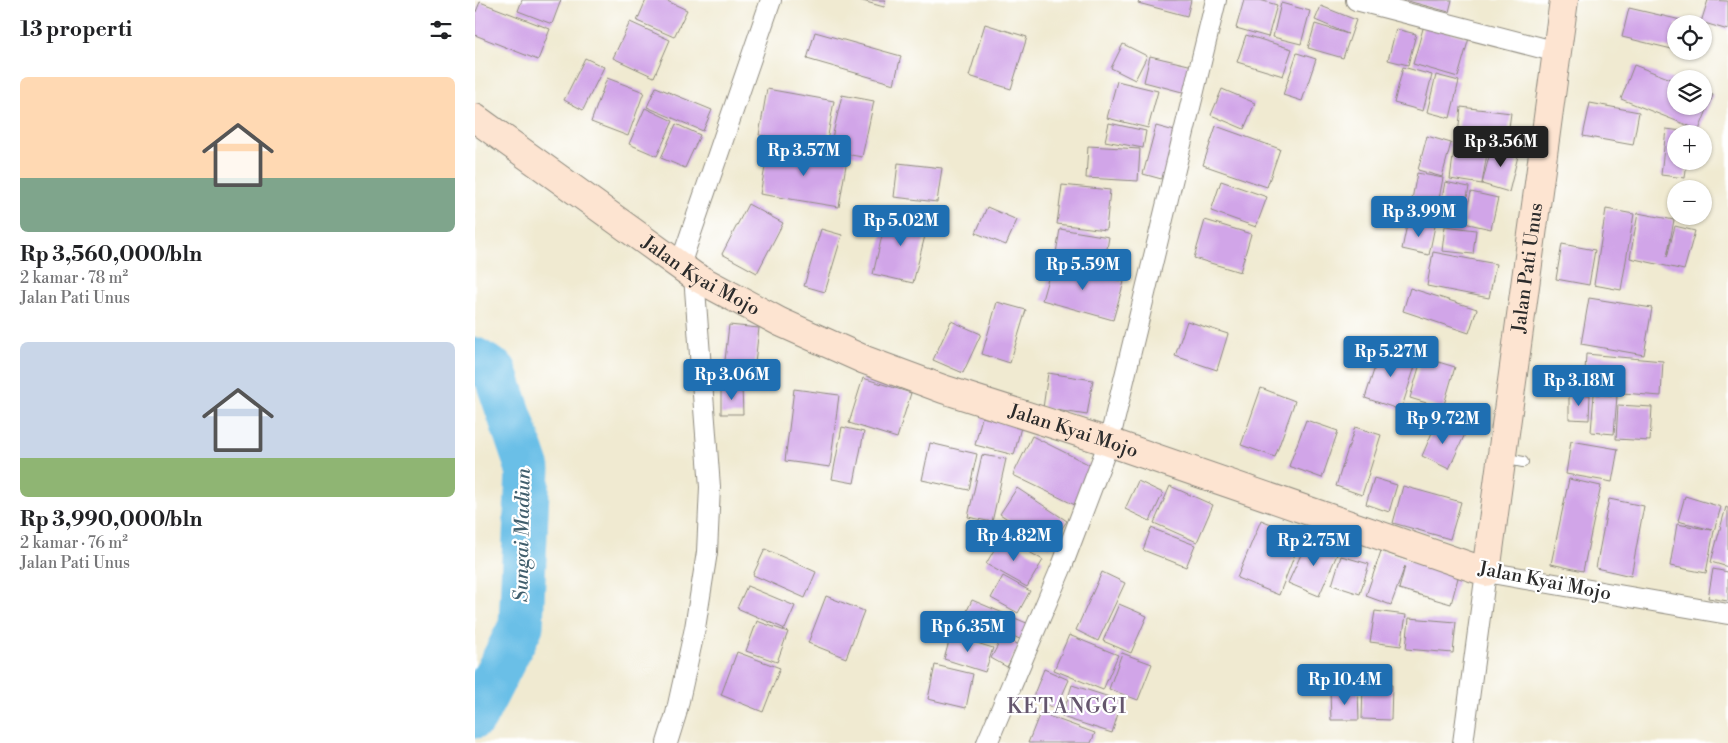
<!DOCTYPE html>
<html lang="id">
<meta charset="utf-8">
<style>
body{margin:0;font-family:"Libre Bodoni",serif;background:#f6f6f6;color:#202124;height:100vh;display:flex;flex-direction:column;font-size:19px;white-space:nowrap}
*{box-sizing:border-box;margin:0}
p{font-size:16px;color:#757577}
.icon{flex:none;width:28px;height:28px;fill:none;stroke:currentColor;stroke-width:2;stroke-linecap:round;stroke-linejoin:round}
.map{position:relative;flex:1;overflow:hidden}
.drawer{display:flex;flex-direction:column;background:#fff;width:475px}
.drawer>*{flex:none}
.fabs{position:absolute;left:1192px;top:15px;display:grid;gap:10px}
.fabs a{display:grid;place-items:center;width:45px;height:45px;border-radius:50%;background:#fff;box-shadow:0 1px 4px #0004;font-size:25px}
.price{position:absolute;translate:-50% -42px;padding:0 11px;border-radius:5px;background:#1f6fb2;color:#fff;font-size:16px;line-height:32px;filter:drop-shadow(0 1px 2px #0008)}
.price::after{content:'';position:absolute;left:50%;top:30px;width:15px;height:11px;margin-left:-8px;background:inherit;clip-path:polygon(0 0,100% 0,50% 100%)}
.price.active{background:#222;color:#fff}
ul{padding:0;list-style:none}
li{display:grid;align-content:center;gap:10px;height:265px;padding:0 20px}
li span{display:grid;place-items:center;height:155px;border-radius:8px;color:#555}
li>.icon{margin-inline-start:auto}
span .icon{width:90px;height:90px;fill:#fffc;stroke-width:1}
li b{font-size:21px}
h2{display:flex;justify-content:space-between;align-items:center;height:60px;padding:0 20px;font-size:21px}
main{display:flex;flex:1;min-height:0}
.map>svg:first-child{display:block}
</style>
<main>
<section class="drawer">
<h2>13 properti<svg class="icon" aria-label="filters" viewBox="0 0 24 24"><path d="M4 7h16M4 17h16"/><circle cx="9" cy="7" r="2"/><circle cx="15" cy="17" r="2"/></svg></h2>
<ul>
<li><span style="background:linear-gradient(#ffd9b3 65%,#7fa58c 0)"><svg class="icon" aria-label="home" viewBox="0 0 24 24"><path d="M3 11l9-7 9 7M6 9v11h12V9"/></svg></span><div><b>Rp 3,560,000/bln</b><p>2 kamar · 78 m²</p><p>Jalan Pati Unus</p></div></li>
<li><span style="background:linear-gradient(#c9d6e8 75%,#8fb573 0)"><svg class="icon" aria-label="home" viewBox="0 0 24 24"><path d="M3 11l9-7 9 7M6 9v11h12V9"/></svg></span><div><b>Rp 3,990,000/bln</b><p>2 kamar · 76 m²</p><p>Jalan Pati Unus</p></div></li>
</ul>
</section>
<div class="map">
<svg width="1253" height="743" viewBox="0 0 1253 743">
<rect width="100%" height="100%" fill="#fff"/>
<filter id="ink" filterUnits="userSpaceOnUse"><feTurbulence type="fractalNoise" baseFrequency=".02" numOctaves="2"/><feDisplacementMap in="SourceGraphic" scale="10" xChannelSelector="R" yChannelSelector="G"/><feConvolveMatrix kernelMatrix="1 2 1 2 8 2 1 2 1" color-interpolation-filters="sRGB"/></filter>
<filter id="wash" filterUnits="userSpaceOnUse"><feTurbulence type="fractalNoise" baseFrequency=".0096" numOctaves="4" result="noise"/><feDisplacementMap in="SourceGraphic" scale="20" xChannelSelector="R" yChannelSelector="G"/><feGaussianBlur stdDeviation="1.12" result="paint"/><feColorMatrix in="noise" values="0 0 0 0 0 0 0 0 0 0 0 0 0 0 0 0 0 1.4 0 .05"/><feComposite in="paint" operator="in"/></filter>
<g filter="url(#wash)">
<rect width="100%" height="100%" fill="#f0ead1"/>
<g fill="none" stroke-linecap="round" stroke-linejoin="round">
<path stroke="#6abfe7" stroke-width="45" d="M0 360 20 372 53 469 46 626 0 716"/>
</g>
<g id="blocks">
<g fill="#d1a5e8">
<path d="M47 0H86L77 24 43 11Z"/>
<path d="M171 0H190L212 10 199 37 162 21Z"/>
<path d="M384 0H411L409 7Z"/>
<path d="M664 0H716L712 16 663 3Z"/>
<path d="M769 0H785L802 5 793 37 761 28Z"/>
<path d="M929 0H977L974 12Z"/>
<path d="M1233 0 1253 1V30L1226 22Z"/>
<path d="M5 2 75 29 63 60 0 35V14Z"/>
<path d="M806 3 835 11 826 44 798 37Z"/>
<path d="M846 6 881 20 868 58 833 48 840 24 873 34 840 20Z"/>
<path d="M1154 8 1219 23V24H1201V50L1147 37Z"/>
<path d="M155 22 195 40 179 77 138 58Z"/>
<path d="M510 24 552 37 536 89 494 76Z"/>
<path d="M949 25 994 38 983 77 938 64Z"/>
<path d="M921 29 941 34 933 65 913 60Z"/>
<path d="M340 32 426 56 419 84 332 59Z"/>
<path d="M771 35 817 49 808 76 762 62Z"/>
<path d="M648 44 672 56 660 80 636 68Z"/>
<path d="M822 53 841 59 827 101 808 95Z"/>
<path d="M675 56 718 66 711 93 669 82Z"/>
<path d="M110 58 129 67 108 110 89 100Z"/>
<path d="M1159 65 1201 81V106H1229V92L1238 95 1224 130 1146 99Z"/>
<path d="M928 67 957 75 948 111 919 103Z"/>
<path d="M961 75 984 81 975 118 952 112Z"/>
<path d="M132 78 169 92 153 136 116 122Z"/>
<path d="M642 81 683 91 673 128 632 118Z"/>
<path d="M181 87 237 110 228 131 172 107Z"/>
<path d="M292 89 359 101 351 147 284 135Z"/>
<path d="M747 89 780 103 769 129 736 115Z"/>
<path d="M367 95 399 101 387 157 354 151Z"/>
<path d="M1115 103 1164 112 1158 145 1108 136Z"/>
<path d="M986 107 1036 113 1032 142 983 135Z"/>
<path d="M170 108 198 121 182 156 154 144Z"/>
<path d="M634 123 671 131 668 148 630 141Z"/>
<path d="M201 124 225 135 210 168 186 158Z"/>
<path d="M681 126 707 133 694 181 668 174Z"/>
<path d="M741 126 805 149 792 187 728 165Z"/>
<path d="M1191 129 1215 132V134H1201V161H1212L1210 178 1186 175Z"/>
<path d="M952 136 976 143 967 177 943 170Z"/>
<path d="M980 142 1013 147 1007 184 975 179Z"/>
<path d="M1017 145 1044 152 1034 192 1007 184Z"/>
<path d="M294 146 372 159 364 207 285 194Z"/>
<path d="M613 146 665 149 663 181 611 178Z"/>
<path d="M423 163 467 168 462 202 419 197Z"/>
<path d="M942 173 968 178 960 220 934 215Z"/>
<path d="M746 181 792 197 781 227 736 211Z"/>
<path d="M970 182 994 187 987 224 963 219Z"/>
<path d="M587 185 635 190 631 230 582 224Z"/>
<path d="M996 192 1023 198 1016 229 989 223Z"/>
<path d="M273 204 308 223 282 273 247 254Z"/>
<path d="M512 207 542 220 531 245 501 233Z"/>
<path d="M1131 209 1159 214 1146 290 1119 285Z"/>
<path d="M413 210 454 220 438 283 398 274Z"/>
<path d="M1163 213 1199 220 1192 257 1200 226 1220 231 1209 270 1155 258Z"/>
<path d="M730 220 776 234 765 272 719 258Z"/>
<path d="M933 220 960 226 954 255 927 249Z"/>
<path d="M970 226 1001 230 998 254 967 251Z"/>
<path d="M346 229 367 235 350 292 329 286Z"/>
<path d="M585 229 634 237 629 267 580 259Z"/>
<path d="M1087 244 1120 250 1114 285 1081 279Z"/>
<path d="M958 252 1021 264 1014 298 952 286Z"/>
<path d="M578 261 649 282 638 320 567 300Z"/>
<path d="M935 288 1002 309 994 333 928 311Z"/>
<path d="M1114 298 1177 308 1169 355 1106 344Z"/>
<path d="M522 302 551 310 535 363 507 354Z"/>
<path d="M476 321 506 334 488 373 458 360Z"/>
<path d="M712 321 753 334 742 370 700 356Z"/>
<path d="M254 325 284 328 278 381 248 378Z"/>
<path d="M907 345 943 357 926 410 890 398Z"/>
<path d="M1111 354 1188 361 1186 396 1109 390Z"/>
<path d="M947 357 980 367 968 408 935 398Z"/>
<path d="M573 373 618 380 612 415 568 408Z"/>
<path d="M388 378 436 393 422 438 374 423Z"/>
<path d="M267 387 268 414H246V388Z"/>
<path d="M786 388 820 401 800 457 766 445Z"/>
<path d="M319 389 364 395 355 467 310 461Z"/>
<path d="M1094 394 1115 395 1114 420 1094 419Z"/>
<path d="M1119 394 1142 396 1139 434 1116 432Z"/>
<path d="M1143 405 1177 407 1175 441 1141 439Z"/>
<path d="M507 417 546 427 539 455 500 445Z"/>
<path d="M831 420 863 431 847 478 814 466Z"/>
<path d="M962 421 990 434 974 469 947 456Z"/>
<path d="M367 427 389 432 379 483 357 479Z"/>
<path d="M880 427 906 435 887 495 861 486Z"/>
<path d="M557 436 619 467 600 505 538 475Z"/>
<path d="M1096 441 1143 449 1137 482 1091 474Z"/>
<path d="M455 443 502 454 494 490 447 480Z"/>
<path d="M507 455 531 459 517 522 493 517Z"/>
<path d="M899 478 922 485 914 512 891 504Z"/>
<path d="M1094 479 1126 486 1108 571 1076 564Z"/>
<path d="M663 481 688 493 675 521 650 509Z"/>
<path d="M695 486 738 505 722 542 679 523Z"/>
<path d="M928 486 986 502 975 539 918 523Z"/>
<path d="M542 488 592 521 574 547 525 514Z"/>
<path d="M1210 496 1246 507 1239 531 1231 573 1195 566 1202 524 1237 530 1203 521Z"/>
<path d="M1134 499 1169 506 1156 576 1121 568Z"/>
<path d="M1251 507 1253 508V567L1236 562Z"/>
<path d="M786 520 827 536 804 595 762 578Z"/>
<path d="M676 528 720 545 711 567 668 550Z"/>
<path d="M527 536 568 560 552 587 511 564Z"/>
<path d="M834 537 864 550 844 596 813 583Z"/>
<path d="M290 549 341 572 330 598 278 575Z"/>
<path d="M906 551 932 560 984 574 976 604 924 589 930 566 916 605 891 596Z"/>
<path d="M866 556 894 564 885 594 857 585Z"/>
<path d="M1238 569 1253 572V601L1233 598Z"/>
<path d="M627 572 650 583 623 641 601 630Z"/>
<path d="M528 576 555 591 543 613 516 598Z"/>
<path d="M272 586 320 606 310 629 262 608Z"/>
<path d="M351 596 389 611 371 658 333 643Z"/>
<path d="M497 600 554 624 547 640 490 615Z"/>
<path d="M644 604 672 616 656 653 628 641Z"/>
<path d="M900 611 931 615 926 646 895 642Z"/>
<path d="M934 618 981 622 978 653 931 649Z"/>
<path d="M282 621 313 632 302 662 271 651Z"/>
<path d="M476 635 518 648 510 672 469 659Z"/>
<path d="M594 635 643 655 628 690 579 670Z"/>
<path d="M528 636 544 645 532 667 516 658Z"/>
<path d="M262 652 305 668 288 712 246 695Z"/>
<path d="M647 653 677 664 663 700 634 689Z"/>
<path d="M460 665 498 674 491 708 453 699Z"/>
<path d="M569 669 594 680 581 709 557 699Z"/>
<path d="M888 684 917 685 916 720 887 719Z"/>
<path d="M597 685 647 701 637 733 587 717Z"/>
<path d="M883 691 884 720H856L855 692Z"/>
<path d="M565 713 620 733 616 743H553Z"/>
</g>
</g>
</g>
<g filter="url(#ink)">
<use href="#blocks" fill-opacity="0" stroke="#8e8a7e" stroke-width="1"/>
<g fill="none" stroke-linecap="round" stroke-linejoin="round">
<defs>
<path id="lane" d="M1028 458 1048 462"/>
<g id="street">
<path d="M881 0 1082 52"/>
<path d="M205 265 296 0"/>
<path d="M192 743 201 714 220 628 232 552 235 487 219 276"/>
<path d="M512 743 587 566 634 442 741 0"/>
<path d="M988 743 1011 572 1253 614"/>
</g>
<g id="secondary">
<path id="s1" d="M0 118 219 276 305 322 390 360 468 389 634 442 1011 572 1089 0"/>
</g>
</defs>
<use href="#lane" stroke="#8e8a7e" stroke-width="12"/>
<use href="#street" stroke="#8e8a7e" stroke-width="22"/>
<use href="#secondary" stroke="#8e8a7e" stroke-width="30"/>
<use href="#lane" stroke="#fff" stroke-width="10"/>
<use href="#street" stroke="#fff" stroke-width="20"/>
<use href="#secondary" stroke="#fde4d1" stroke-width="28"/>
</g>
</g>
<g text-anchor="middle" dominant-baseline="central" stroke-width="4.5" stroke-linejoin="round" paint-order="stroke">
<g font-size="19" fill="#2b2b2b" stroke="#fff">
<text stroke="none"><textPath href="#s1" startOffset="1424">Jalan Pati Unus</textPath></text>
<text stroke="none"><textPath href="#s1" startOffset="276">Jalan Kyai Mojo</textPath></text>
<text stroke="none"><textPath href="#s1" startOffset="681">Jalan Kyai Mojo</textPath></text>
<text transform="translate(1070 581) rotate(11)">Jalan Kyai Mojo</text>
</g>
<g font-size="20" font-style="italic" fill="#415f6d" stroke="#fff">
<text transform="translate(48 535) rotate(-89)">Sungai Madiun</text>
</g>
<g font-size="21" letter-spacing="1" fill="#65566d" stroke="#fff">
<text x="592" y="707">KETANGGI</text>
</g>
</g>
</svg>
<div class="fabs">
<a><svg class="icon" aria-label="locate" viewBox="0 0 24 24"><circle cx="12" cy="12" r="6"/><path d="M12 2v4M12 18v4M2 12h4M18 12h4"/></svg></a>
<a><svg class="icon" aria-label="layers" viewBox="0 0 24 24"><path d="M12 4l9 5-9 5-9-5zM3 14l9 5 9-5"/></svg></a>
<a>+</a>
<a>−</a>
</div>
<b class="price active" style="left:1026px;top:168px">Rp 3.56M</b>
<b class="price" style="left:329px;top:177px">Rp 3.57M</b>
<b class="price" style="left:944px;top:238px">Rp 3.99M</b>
<b class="price" style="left:426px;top:247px">Rp 5.02M</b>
<b class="price" style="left:608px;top:291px">Rp 5.59M</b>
<b class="price" style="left:916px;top:378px">Rp 5.27M</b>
<b class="price" style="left:257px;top:401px">Rp 3.06M</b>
<b class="price" style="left:1104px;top:407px">Rp 3.18M</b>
<b class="price" style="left:968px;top:445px">Rp 9.72M</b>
<b class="price" style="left:539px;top:562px">Rp 4.82M</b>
<b class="price" style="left:839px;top:567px">Rp 2.75M</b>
<b class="price" style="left:493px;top:653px">Rp 6.35M</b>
<b class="price" style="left:870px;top:706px">Rp 10.4M</b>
</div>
</main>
